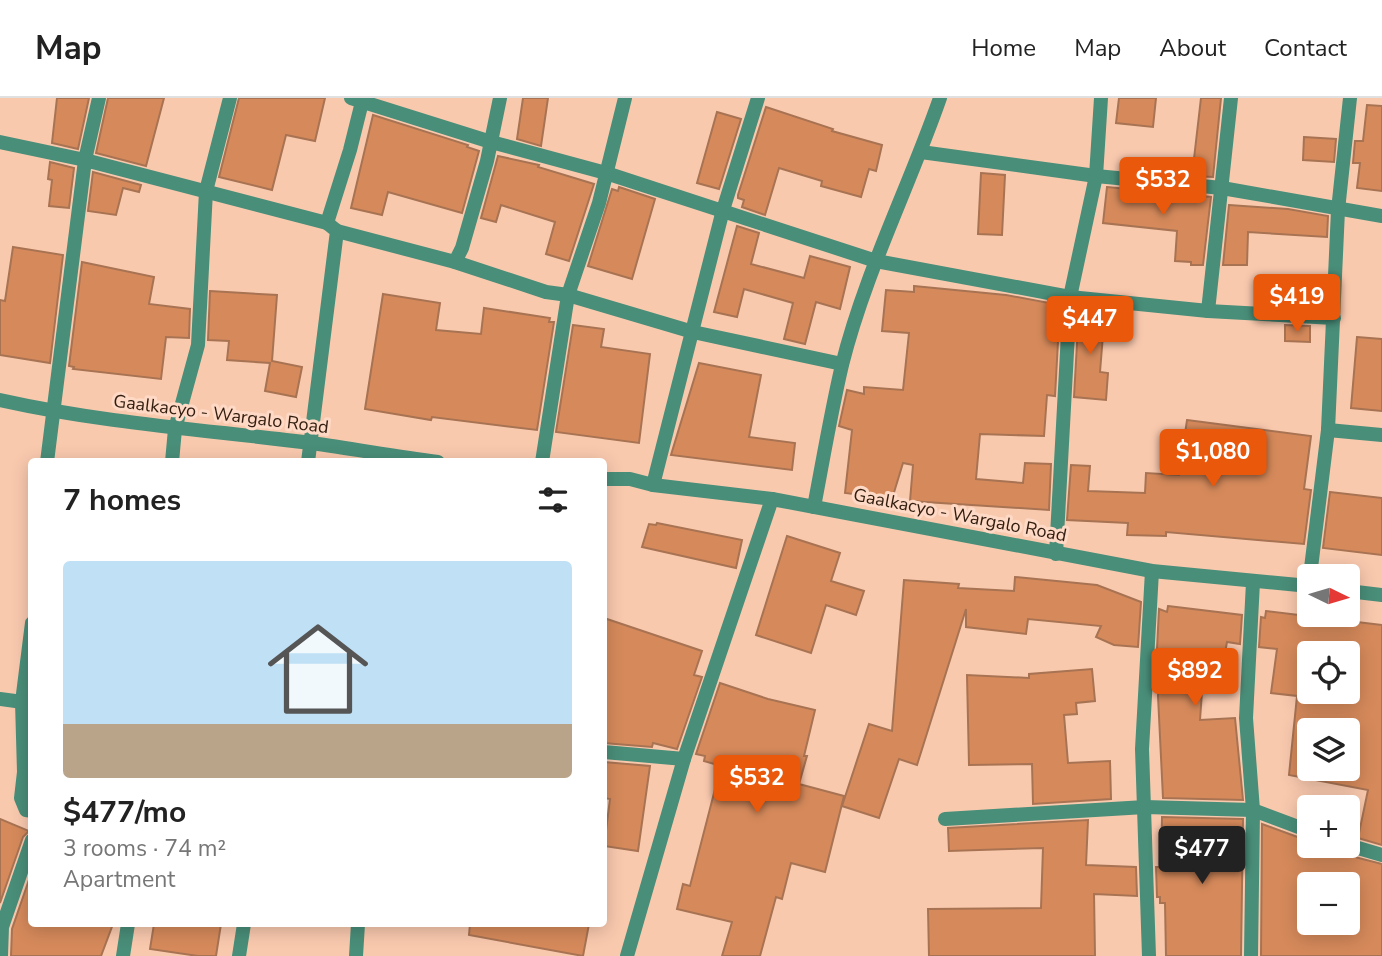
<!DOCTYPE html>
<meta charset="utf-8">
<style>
body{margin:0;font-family:"Nunito Sans",sans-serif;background:#f2f2f2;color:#222;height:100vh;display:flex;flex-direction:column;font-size:26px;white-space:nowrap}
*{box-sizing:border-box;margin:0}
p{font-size:23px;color:#767676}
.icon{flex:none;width:38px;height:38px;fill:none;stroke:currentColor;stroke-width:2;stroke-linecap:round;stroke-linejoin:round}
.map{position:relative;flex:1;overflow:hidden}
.panel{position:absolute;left:28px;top:360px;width:579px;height:469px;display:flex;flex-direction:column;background:#fff;border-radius:7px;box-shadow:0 4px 18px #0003}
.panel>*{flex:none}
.needle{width:46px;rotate:95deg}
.tools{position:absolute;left:1297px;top:466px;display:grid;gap:14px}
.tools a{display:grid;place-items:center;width:63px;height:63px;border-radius:7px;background:#fff;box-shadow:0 4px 18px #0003;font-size:35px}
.price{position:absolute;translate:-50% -60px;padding:0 16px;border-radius:7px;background:#ea580c;color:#fff;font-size:23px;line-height:46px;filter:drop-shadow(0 2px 4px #0008)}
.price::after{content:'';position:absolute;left:50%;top:42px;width:21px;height:16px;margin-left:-10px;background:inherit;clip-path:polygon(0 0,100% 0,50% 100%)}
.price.active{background:#222;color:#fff}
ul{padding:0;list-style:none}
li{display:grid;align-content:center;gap:14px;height:371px;padding:0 35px}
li+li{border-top:2px solid #e0e0e0}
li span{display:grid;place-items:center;height:217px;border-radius:7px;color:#555}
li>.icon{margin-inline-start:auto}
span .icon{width:126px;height:126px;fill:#fffc;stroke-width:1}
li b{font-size:30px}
h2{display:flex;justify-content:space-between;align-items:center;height:84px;padding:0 35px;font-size:30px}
header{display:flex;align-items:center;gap:42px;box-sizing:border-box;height:98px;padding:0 35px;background:#fff;border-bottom:2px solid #e0e0e0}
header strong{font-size:33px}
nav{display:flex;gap:38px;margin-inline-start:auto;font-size:24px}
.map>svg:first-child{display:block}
</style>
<header>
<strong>Map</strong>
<nav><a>Home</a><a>Map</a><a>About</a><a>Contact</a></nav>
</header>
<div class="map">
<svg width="1382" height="858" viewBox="0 0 1382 858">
<rect width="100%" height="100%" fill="#f9c9ae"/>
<g fill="#d68a5b" stroke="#a87353" stroke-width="2" fill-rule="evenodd">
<path d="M57 0H89L78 51 52 45Z"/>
<path d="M108 0H164L146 68 96 55Z"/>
<path d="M239 0H325L315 43 286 37 272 92 219 79Z"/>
<path d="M523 0H548L541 48 517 41Z"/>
<path d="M1119 0H1156L1153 29 1116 25Z"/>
<path d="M1201 0H1221L1213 79 1192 78Z"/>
<path d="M1367 7 1382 8V93L1357 90 1360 65H1353L1355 43H1363Z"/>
<path d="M766 9 833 31 832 33 882 47 876 73 869 71 861 99 821 88 822 83 779 70 765 117 742 109 744 102 738 100V97Z"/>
<path d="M717 14 741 21 719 91 697 85Z"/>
<path d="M373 17 468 47 467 49 479 53 462 115 388 94 382 117 351 110Z"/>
<path d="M1304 39 1336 41 1334 64 1303 62Z"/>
<path d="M498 58 539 67 538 69 594 86 569 163 546 156 555 124 501 107 496 124 481 120Z"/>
<path d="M50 64 74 70 69 110 49 108 52 82 48 81Z"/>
<path d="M93 74 141 87 139 94 123 90 116 117 88 113Z"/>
<path d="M981 75 1005 77 1002 137 978 136Z"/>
<path d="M619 89 655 101 632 181 588 168 612 91 618 93Z"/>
<path d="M1107 89 1211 99 1203 167H1191V164L1175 163 1177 133 1103 125Z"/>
<path d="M1229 107 1288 111 1328 118 1327 139 1248 134 1247 167H1223Z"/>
<path d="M737 128 759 135 751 166 804 180 810 158 850 169 840 211 816 204 805 246 784 241 793 205 744 191 737 219 714 214Z"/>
<path d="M13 149 63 157 50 265 0 257V202L5 203Z"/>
<path d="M82 164 154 179 149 206 190 211 189 240 166 239 161 281 73 271 74 269 69 268Z"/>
<path d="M1286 184H1310V209L1285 208Z"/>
<path d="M914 188 1006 197 1060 207 1055 298 1047 297 1044 338 980 336 976 381 1023 385 1025 365 1051 366 1049 412 910 403 913 367 903 365 892 401 845 395 852 332 839 328 847 292 864 296V289L903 292 909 235 882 233 886 192 914 194Z"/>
<path d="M210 193 277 197 272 263 302 269 296 299 265 293 270 265 227 262 229 243 208 242Z"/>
<path d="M383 196 440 205 436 232 481 236 484 210 550 220 549 224H554L537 332 432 319 431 322 365 311Z"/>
<path d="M1079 210 1105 212 1100 274 1108 275 1106 302 1074 299Z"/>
<path d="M573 227 604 231 601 249 650 256 639 345 556 334Z"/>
<path d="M1285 227 1310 228V244L1285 243Z"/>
<path d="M1357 239 1382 241V313L1351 310Z"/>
<path d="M699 265 761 277 749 339 795 345 792 372 671 357Z"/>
<path d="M1187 322 1311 338 1304 391 1311 392 1304 446 1166 434V438L1127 437 1128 425 1067 422 1071 367 1090 368 1088 393 1145 395 1146 375 1179 377Z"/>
<path d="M1330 394 1382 400V457L1323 450Z"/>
<path d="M657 425 742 442 736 470 642 449 649 426 656 427Z"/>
<path d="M787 438 840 455 831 483 864 493 856 517 826 507 811 555 756 537Z"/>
<path d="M1015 479 1097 487 1141 504 1138 549 1114 547 1096 539 1101 528 1028 521 1026 536 966 529V511L917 667 899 661 879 720 842 708 869 626 892 633 904 482 959 486 958 490 1014 493Z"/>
<path d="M1168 508 1242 517 1240 546 1227 544 1225 555 1205 552 1200 622 1235 620 1243 702 1163 700 1158 598 1161 553 1157 551 1159 511 1167 514Z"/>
<path d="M1266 513 1382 527V747L1358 740 1368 692 1289 677 1297 598 1271 595 1277 551 1259 549 1261 519 1265 520ZM1309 555H1348V593H1309ZM1309 632H1348V670H1309Z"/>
<path d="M604 520 702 553 694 577 702 579 677 651 653 645 652 649 604 645Z"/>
<path d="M1092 571 1095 603 1076 605 1077 616 1064 617 1068 665 1110 663 1111 701 1033 706 1032 666 969 667 967 577 1029 580V576Z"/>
<path d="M720 585 768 601 815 612 804 658H807L799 686 844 698 825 774 791 765 782 801 776 799 760 858H722L732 824 677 811 683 786 690 788 721 668 704 663 705 658 696 656Z"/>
<path d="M604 664 650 668 638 753 604 748 610 701 604 700Z"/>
<path d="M1162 719 1243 721 1241 858H1166L1165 805H1160V799H1157L1156 769H1161Z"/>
<path d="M0 721 29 733 23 739 0 805Z"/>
<path d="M1088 722 1086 767 1136 769 1137 798 1094 796 1095 858H929L928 811 1041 810 1043 750 949 753 948 730Z"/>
<path d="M1262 726 1303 741 1302 755 1351 758 1382 766V858H1261ZM1309 786H1348V824H1309Z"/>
<path d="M32 773V826H113L101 858H11L12 831Z"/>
<path d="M154 826H221L216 858H198L150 851Z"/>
<path d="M470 826H589L583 858 469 837Z"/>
</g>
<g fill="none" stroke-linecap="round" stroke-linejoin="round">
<g stroke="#498e79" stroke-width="14">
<path d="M351 0 491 44 606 75 876 163 1070 199 1208 213 1334 220"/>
<path d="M0 44 85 62 99 0"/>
<path d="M921 54 1096 78 1222 90 1382 118"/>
<path d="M337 133 455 164 546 194 568 197 693 234 842 266"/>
<path d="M455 164 462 150 487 63 500 0"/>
<path d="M1208 213 1231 0"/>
<path d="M0 302C103 325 207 332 311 345 353 351 395 358 438 364"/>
<path d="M1328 332 1382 337"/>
<path d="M47 364 85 62 327 125"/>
<path d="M172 364 175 331 198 247 206 93 230 0"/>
<path d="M308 364 337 133 327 125 350 52 363 0"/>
<path d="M542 364 568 197 599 105 625 0"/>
<path d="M604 381H630L653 387 772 401 1152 473 1309 488"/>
<path d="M653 387 723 112 758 0"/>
<path d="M814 409C823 362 831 314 842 267 865 175 909 89 940 0"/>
<path d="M1056 456 1070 199 1096 78 1101 0"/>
<path d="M1310 478 1328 332 1338 112 1350 0"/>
<path d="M1348 493 1382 497"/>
<path d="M32 525 22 604 24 674 21 700 26 712 32 713"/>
<path d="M0 601 30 605"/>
<path d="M604 654 684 661"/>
<path d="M945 721 1145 709 1253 712 1309 733"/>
<path d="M1348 747 1382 757"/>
<path d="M1 858 2 829 32 742"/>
<path d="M123 858 128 826"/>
<path d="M239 858 244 826"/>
<path d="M356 858 358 826"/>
<path d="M627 858 684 661 772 401"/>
<path d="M1149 858 1142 651 1152 473"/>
<path d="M1251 858 1253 712 1246 620 1253 484"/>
</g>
</g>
<g text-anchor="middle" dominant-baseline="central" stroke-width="6" stroke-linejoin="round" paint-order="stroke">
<g font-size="18" fill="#311c0e" stroke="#fed9c5">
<text transform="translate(221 316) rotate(7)">Gaalkacyo - Wargalo Road</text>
<text transform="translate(960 417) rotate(11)">Gaalkacyo - Wargalo Road</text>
</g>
</g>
</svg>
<div class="tools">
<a><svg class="needle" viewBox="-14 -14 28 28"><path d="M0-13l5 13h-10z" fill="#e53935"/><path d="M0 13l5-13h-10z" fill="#767676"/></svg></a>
<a><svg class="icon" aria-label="locate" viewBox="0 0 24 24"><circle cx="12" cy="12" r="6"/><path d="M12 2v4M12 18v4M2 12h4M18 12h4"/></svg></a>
<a><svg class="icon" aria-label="layers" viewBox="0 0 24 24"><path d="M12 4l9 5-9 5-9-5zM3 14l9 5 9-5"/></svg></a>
<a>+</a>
<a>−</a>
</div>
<b class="price" style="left:1163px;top:119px">$532</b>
<b class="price" style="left:1297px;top:236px">$419</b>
<b class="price" style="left:1090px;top:258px">$447</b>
<b class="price" style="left:1213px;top:391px">$1,080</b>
<b class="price" style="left:1195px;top:610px">$892</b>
<b class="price" style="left:757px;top:717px">$532</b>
<b class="price active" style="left:1202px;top:788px">$477</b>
<section class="panel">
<h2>7 homes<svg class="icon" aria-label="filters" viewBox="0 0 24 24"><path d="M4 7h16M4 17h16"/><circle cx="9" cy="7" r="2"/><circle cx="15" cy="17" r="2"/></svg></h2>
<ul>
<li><span style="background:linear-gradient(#bfe0f5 75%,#b9a48a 0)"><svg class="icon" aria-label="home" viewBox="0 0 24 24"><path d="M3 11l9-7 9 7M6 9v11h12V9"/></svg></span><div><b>$477/mo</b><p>3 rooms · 74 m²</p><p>Apartment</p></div></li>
</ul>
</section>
</div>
